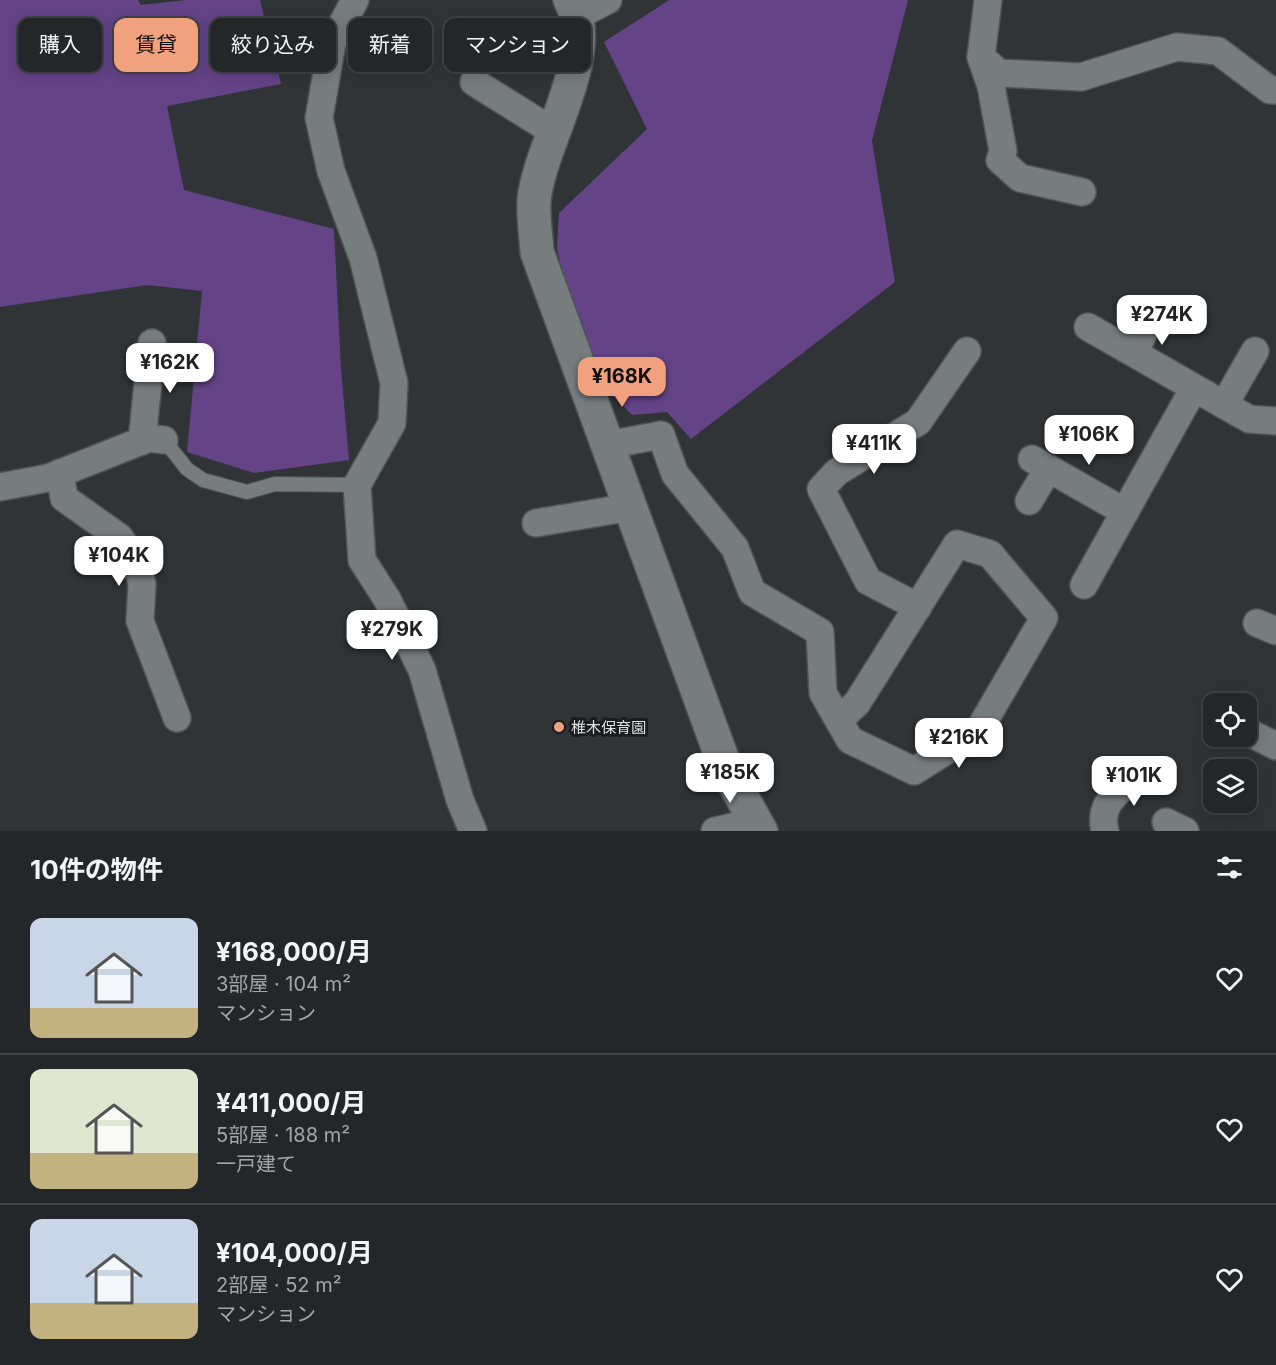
<!DOCTYPE html>
<html lang="ja">
<meta charset="utf-8">
<style>
body{margin:0;font-family:Inter,"Noto Sans JP",sans-serif;background:#303335;color:#f1f3f6;height:100vh;display:flex;flex-direction:column;font-size:22px;white-space:nowrap}
*{box-sizing:border-box;margin:0}
p{font-size:20px;color:#a3a5a8}
.icon{flex:none;width:33px;height:33px;fill:none;stroke:currentColor;stroke-width:2;stroke-linecap:round;stroke-linejoin:round}
.map{position:relative;height:831px;overflow:hidden}
.sheet{display:flex;flex-direction:column;background:#242729;flex:1}
.sheet>*{flex:none}
.top-card{position:absolute;left:18px;top:18px;width:600px;height:54px;display:flex;gap:12px}
.tools{position:absolute;left:1203px;top:693px;display:grid;gap:12px}
.tools a{display:grid;place-items:center;width:54px;height:54px;border-radius:12px;background:#242729;box-shadow:0 3px 15px #0003,0 0 0 2px #414446;font-size:30px}
.price{position:absolute;translate:-50% -51px;padding:0 14px;border-radius:12px;background:#fff;color:#222;font-size:20px;line-height:39px;filter:drop-shadow(0 2px 3px #0008)}
.price::after{content:'';position:absolute;left:50%;top:36px;width:18px;height:14px;margin-left:-9px;background:inherit;clip-path:polygon(0 0,100% 0,50% 100%)}
.price.selected{background:#f2a17e;color:#111}
ul{padding:0;list-style:none}
li{display:flex;align-items:center;gap:18px;height:150px;padding:0 30px}
li+li{border-top:2px solid #414446}
li span{display:grid;place-items:center;flex:none;width:168px;height:120px;border-radius:12px;color:#555}
li>.icon{margin-inline-start:auto}
span .icon{width:72px;height:72px;fill:#fffc;stroke-width:1}
li b{font-size:26px}
h2{display:flex;justify-content:space-between;align-items:center;height:72px;padding:0 30px;font-size:26px}
.pill{padding:0 21px;border-radius:12px;background:#242729;box-shadow:0 3px 15px #0003,0 0 0 2px #414446;font-size:21px;line-height:54px}
.pill.selected{background:#f2a17e;color:#111}
.map>svg:first-child{display:block}
</style>
<div class="map">
<svg width="1276" height="831" viewBox="0 0 1276 831">
<rect width="100%" height="100%" fill="#303437"/>
<g fill="#644387">
<path d="M0 0H138L141 5 186 0H260L281 84 167 106 184 190 334 229 341 369 349 460 254 473 187 452 202 291 147 285 0 307Z"/>
<path d="M669 0H908L872 141 895 282 691 439 667 412 632 415 579 362 557 248 559 213 647 129 604 42Z"/>
</g>
<g fill="none" stroke-linecap="round" stroke-linejoin="round">
<defs>
<path id="lane" d="M164 440 187 469 203 480 247 492 275 484 357 485"/>
<g id="street">
<path d="M355 0 332 43 319 118 331 171 363 258 394 383 392 423 357 485 362 560 387 599 422 670 460 800 473 831"/>
<path d="M988 0 981 57 999 73 1081 77 1177 47 1218 51 1270 90H1276"/>
<path d="M575 17 608 0"/>
<path d="M981 57 991 86 1003 151 1000 160 1020 178 1082 192"/>
<path d="M474 82 554 132"/>
<path d="M1088 327 1249 419 1276 421"/>
<path d="M1134 353 1150 319"/>
<path d="M1224 405 1255 351"/>
<path d="M142 441 152 343"/>
<path d="M608 445 661 435 675 474 735 548 752 592 820 632 823 693 850 740 914 771 979 730 1044 618 990 554 957 544 857 703 839 720"/>
<path d="M1032 459 1125 512"/>
<path d="M60 473 64 498 119 537 136 560 142 584 140 621 177 718"/>
<path d="M0 487 48 478 149 438 164 440"/>
<path d="M1029 501 1048 469"/>
<path d="M536 523 631 507"/>
<path d="M1084 585 1194 388"/>
<path d="M918 607 868 581 821 489 837 472 918 422 967 351"/>
<path d="M1257 623 1276 631"/>
<path d="M1246 731 1276 746"/>
<path d="M1166 822 1185 831"/>
<path d="M715 831 754 822"/>
<path d="M1105 831C1098 804 1117 793 1135 776"/>
</g>
<path id="secondary" d="M570 0C601 54 539 144 534 201 533 217 536 235 537 252L726 769 761 831"/>
</defs>
<use href="#lane" stroke="#4f5356" stroke-width="16"/>
<use href="#street" stroke="#4f5356" stroke-width="30"/>
<use href="#secondary" stroke="#4f5356" stroke-width="36"/>
<use href="#lane" stroke="#777c7f" stroke-width="14"/>
<use href="#street" stroke="#777c7f" stroke-width="27"/>
<use href="#secondary" stroke="#777c7f" stroke-width="33"/>
</g>
<circle fill="#f2a17e" stroke="#1a1c1d" stroke-width="2" cx="559" cy="727" r="6"/>
<g text-anchor="middle" dominant-baseline="central" stroke-width="6" stroke-linejoin="round" paint-order="stroke">
<g font-size="15" fill="#dde0e2" stroke="#1a1c1d" text-anchor="start">
<text x="571" y="727">椎木保育園</text>
</g>
</g>
</svg>
<div class="tools">
<a><svg class="icon" aria-label="locate" viewBox="0 0 24 24"><circle cx="12" cy="12" r="6"/><path d="M12 2v4M12 18v4M2 12h4M18 12h4"/></svg></a>
<a><svg class="icon" aria-label="layers" viewBox="0 0 24 24"><path d="M12 4l9 5-9 5-9-5zM3 14l9 5 9-5"/></svg></a>
</div>
<b class="price" style="left:1162px;top:346px">¥274K</b>
<b class="price" style="left:170px;top:394px">¥162K</b>
<b class="price selected" style="left:622px;top:408px">¥168K</b>
<b class="price" style="left:1089px;top:466px">¥106K</b>
<b class="price" style="left:874px;top:475px">¥411K</b>
<b class="price" style="left:119px;top:587px">¥104K</b>
<b class="price" style="left:392px;top:661px">¥279K</b>
<b class="price" style="left:959px;top:769px">¥216K</b>
<b class="price" style="left:730px;top:804px">¥185K</b>
<b class="price" style="left:1134px;top:807px">¥101K</b>
<div class="top-card">
<a class="pill">購入</a>
<a class="pill selected">賃貸</a>
<a class="pill">絞り込み</a>
<a class="pill">新着</a>
<a class="pill">マンション</a>
</div>
</div>
<section class="sheet">
<h2>10件の物件<svg class="icon" aria-label="filters" viewBox="0 0 24 24"><path d="M4 7h16M4 17h16"/><circle cx="9" cy="7" r="2"/><circle cx="15" cy="17" r="2"/></svg></h2>
<ul>
<li><span style="background:linear-gradient(#c9d6e8 75%,#c2b280 0)"><svg class="icon" aria-label="home" viewBox="0 0 24 24"><path d="M3 11l9-7 9 7M6 9v11h12V9"/></svg></span><div><b>¥168,000/月</b><p>3部屋 · 104 m²</p><p>マンション</p></div><svg class="icon" aria-label="heart" viewBox="0 0 24 24"><path d="M12 20l-8-8c-3-5 5-10 8-4 3-6 11-1 8 4z"/></svg></li>
<li><span style="background:linear-gradient(#dfe7d0 70%,#c2b280 0)"><svg class="icon" aria-label="home" viewBox="0 0 24 24"><path d="M3 11l9-7 9 7M6 9v11h12V9"/></svg></span><div><b>¥411,000/月</b><p>5部屋 · 188 m²</p><p>一戸建て</p></div><svg class="icon" aria-label="heart" viewBox="0 0 24 24"><path d="M12 20l-8-8c-3-5 5-10 8-4 3-6 11-1 8 4z"/></svg></li>
<li><span style="background:linear-gradient(#c9d6e8 70%,#c2b280 0)"><svg class="icon" aria-label="home" viewBox="0 0 24 24"><path d="M3 11l9-7 9 7M6 9v11h12V9"/></svg></span><div><b>¥104,000/月</b><p>2部屋 · 52 m²</p><p>マンション</p></div><svg class="icon" aria-label="heart" viewBox="0 0 24 24"><path d="M12 20l-8-8c-3-5 5-10 8-4 3-6 11-1 8 4z"/></svg></li>
</ul>
</section>
